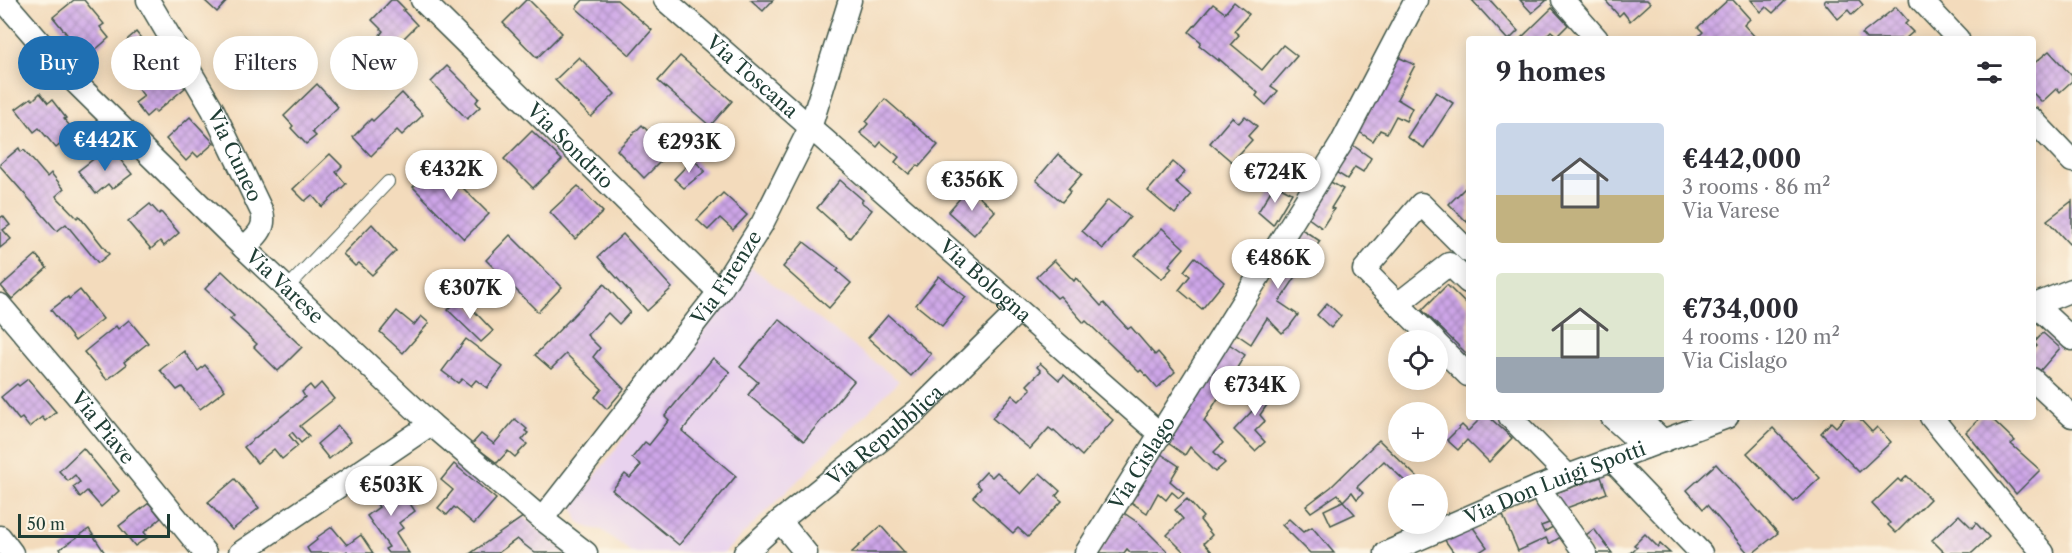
<!DOCTYPE html>
<meta charset="utf-8">
<style>
body{margin:0;font-family:"Libre Caslon Text",serif;background:#f2f2f3;color:#2b2b33;height:100vh;display:flex;flex-direction:column;font-size:22px;white-space:nowrap}
*{box-sizing:border-box;margin:0}
p{font-size:20px;color:#7c7c81}
.icon{flex:none;width:33px;height:33px;fill:none;stroke:currentColor;stroke-width:2;stroke-linecap:round;stroke-linejoin:round}
.map{position:relative;flex:1;overflow:hidden}
.panel{position:absolute;left:1466px;top:36px;width:570px;height:384px;display:flex;flex-direction:column;background:#fff;border-radius:6px;box-shadow:0 3px 15px #0003}
.panel>*{flex:none}
.top-card{position:absolute;left:18px;top:36px;width:570px;height:54px;display:flex;gap:12px}
.fabs{position:absolute;left:1388px;top:330px;display:grid;gap:12px}
.fabs a{display:grid;place-items:center;width:60px;height:60px;border-radius:50%;background:#fff;box-shadow:0 3px 15px #0003;font-size:30px}
.scale{position:absolute;left:18px;bottom:15px;width:152px;box-sizing:border-box;padding-left:6px;border:3px solid #1f3d34;border-top:0;font-size:16px;line-height:21px;white-space:nowrap;color:#1f3d34;-webkit-text-stroke:4px #fcf5e5;paint-order:stroke}
.price{position:absolute;translate:-50% -51px;padding:0 14px;border-radius:21px;background:#fff;color:#222;font-size:20px;line-height:39px;filter:drop-shadow(0 2px 3px #0008)}
.price::after{content:'';position:absolute;left:50%;top:36px;width:18px;height:14px;margin-left:-9px;background:inherit;clip-path:polygon(0 0,100% 0,50% 100%)}
.price.on{background:#1f6fb2;color:#fff}
ul{padding:0;list-style:none}
li{display:flex;align-items:center;gap:18px;height:150px;padding:0 30px}
li span{display:grid;place-items:center;flex:none;width:168px;height:120px;border-radius:6px;color:#555}
li>.icon{margin-inline-start:auto}
span .icon{width:72px;height:72px;fill:#fffc;stroke-width:1}
li b{font-size:26px}
h2{display:flex;justify-content:space-between;align-items:center;height:72px;padding:0 30px;font-size:26px}
.pill{padding:0 21px;border-radius:27px;background:#fff;box-shadow:0 3px 15px #0003;font-size:21px;line-height:54px}
.pill.on{background:#1f6fb2;color:#fff}
.map>svg:first-child{display:block}
</style>
<div class="map">
<svg width="2072" height="553" viewBox="0 0 2072 553">
<defs>
<pattern id="building-cross-hatch" width="8" height="8" patternUnits="userSpaceOnUse" patternTransform="scale(1.5)"><rect width="8" height="8" fill="#cea6e8"/><path d="M0 0l8 8M0 8l8-8" fill="none" stroke="#a788bd"/></pattern>
</defs>
<rect width="100%" height="100%" fill="#fcf5e5"/>
<filter id="ink" filterUnits="userSpaceOnUse"><feTurbulence type="fractalNoise" baseFrequency=".0167" numOctaves="2"/><feDisplacementMap in="SourceGraphic" scale="12" xChannelSelector="R" yChannelSelector="G"/><feConvolveMatrix kernelMatrix="1 2 1 2 8 2 1 2 1" color-interpolation-filters="sRGB"/></filter>
<filter id="wash" filterUnits="userSpaceOnUse"><feTurbulence type="fractalNoise" baseFrequency=".008" numOctaves="4" result="noise"/><feDisplacementMap in="SourceGraphic" scale="24" xChannelSelector="R" yChannelSelector="G"/><feGaussianBlur stdDeviation="1.35" result="paint"/><feColorMatrix in="noise" values="0 0 0 0 0 0 0 0 0 0 0 0 0 0 0 0 0 1.4 0 .05"/><feComposite in="paint" operator="in"/></filter>
<g filter="url(#wash)">
<rect width="100%" height="100%" fill="#f3dbbc"/>
<path fill="#e8d2ee" d="M751 267 899 381 724 553H632L602 530 589 528 578 521 573 506Z"/>
<g id="blocks">
<g fill="url(#building-cross-hatch)">
<path d="M74 0H84L104 24 100 27 109 38 86 58 53 17Z"/>
<path d="M204 0H228L217 12Z"/>
<path d="M391 0H396L405 9 403 10 417 25 394 48 380 35 383 31 372 20Z"/>
<path d="M526 0H529L562 33 537 58 503 23Z"/>
<path d="M583 0H617L652 30 630 55 576 8Z"/>
<path d="M751 0H773L763 11Z"/>
<path d="M1472 0H1490L1518 31 1510 39H1507Z"/>
<path d="M1520 0H1547L1532 13Z"/>
<path d="M1605 0H1647L1650 3 1630 21 1623 12 1619 16Z"/>
<path d="M1728 0H1733L1750 19 1744 25 1757 39H1696L1703 32 1698 27Z"/>
<path d="M1751 0H1786L1773 13 1766 7 1761 12Z"/>
<path d="M1826 0H1859L1863 5 1852 15 1848 10 1838 19 1824 2Z"/>
<path d="M1234 2 1249 14 1234 31 1239 35 1231 44 1262 70 1283 45 1297 56 1271 86 1278 91 1266 105 1256 96 1258 93 1219 59V61L1199 45 1201 42 1189 32 1213 4 1225 13Z"/>
<path d="M1896 7 1908 21 1905 24 1913 32 1905 39H1866L1862 34Z"/>
<path d="M1552 8 1568 25 1557 36 1551 31 1543 39H1520Z"/>
<path d="M136 32 160 62 165 58 171 65 168 67 185 88 156 112 154 110 146 117 135 103 144 96 119 64 127 58 122 53 125 50 128 39Z"/>
<path d="M2049 51 2072 76V81L2060 92 2057 88 2042 102 2032 92V65Z"/>
<path d="M680 56 732 101 710 126 658 81Z"/>
<path d="M579 57 615 94 591 117 555 80Z"/>
<path d="M1398 57 1415 65 1397 99 1412 108 1406 121 1396 116 1387 133 1380 130 1373 141 1358 131Z"/>
<path d="M447 66 479 98 476 102 480 107 467 119 431 82Z"/>
<path d="M317 84 338 107 312 132 316 136 306 144 291 128 293 126 284 116Z"/>
<path d="M1436 92 1453 103 1424 148 1407 137Z"/>
<path d="M40 93 48 103 52 100 66 118 64 119 75 132 56 148 39 128 34 132 16 109 31 98 33 100Z"/>
<path d="M402 93 423 115 402 135 397 130 371 156 353 137 371 119 373 121Z"/>
<path d="M885 99 938 145 919 167 917 165 909 174 895 162 899 157 881 142 877 147 860 133 868 124 866 122Z"/>
<path d="M1245 116 1257 126 1248 136 1252 140 1232 162 1210 143 1232 117 1239 123Z"/>
<path d="M190 117 214 143 198 157 194 153 186 161 166 139Z"/>
<path d="M642 125 669 153 644 178 617 150Z"/>
<path d="M532 131 562 160 533 188 504 159Z"/>
<path d="M1351 144 1371 158 1363 172 1355 167 1347 179 1334 171Z"/>
<path d="M19 148 21 152 24 150 47 177 51 173 64 189 56 196 77 218 79 216 109 254 98 263 66 224 57 231 0 166V164Z"/>
<path d="M114 152 132 174 112 189 108 184 96 194 78 171 100 154 104 160Z"/>
<path d="M330 154 342 166 336 172 346 184 322 207 312 195 305 201 293 189Z"/>
<path d="M1058 154 1082 174 1068 190 1070 192 1062 202 1036 180Z"/>
<path d="M693 159 705 171 684 188 674 179Z"/>
<path d="M1173 162 1185 172 1176 182 1191 195 1175 214 1148 191Z"/>
<path d="M438 163 489 214 464 239 413 187Z"/>
<path d="M840 180 863 200 861 202 872 210 850 238 817 208Z"/>
<path d="M1329 181 1343 189 1331 208 1334 209 1322 228 1307 217Z"/>
<path d="M1275 184 1292 193 1273 225 1258 212Z"/>
<path d="M1468 185V223L1449 204Z"/>
<path d="M578 186 603 212 575 239 550 212Z"/>
<path d="M969 188 995 211 974 235 948 212Z"/>
<path d="M723 193 747 215 733 230 720 218 708 230 697 220Z"/>
<path d="M1108 200 1130 217 1103 249 1082 231Z"/>
<path d="M2072 201V241L2069 244 2047 220Z"/>
<path d="M150 204 159 214 161 212 179 233 164 246 160 241 151 249 128 222Z"/>
<path d="M3 216 10 225 3 230 11 239 0 248V218Z"/>
<path d="M372 224 396 251 372 275 359 263 355 266 343 254Z"/>
<path d="M1162 228 1184 248 1169 265 1172 268 1162 279 1135 256Z"/>
<path d="M1300 228 1320 241 1279 302 1298 315 1289 327 1282 333 1267 318 1251 344 1235 333Z"/>
<path d="M623 234 672 288 647 311 598 257Z"/>
<path d="M510 235 562 287 538 312 486 260Z"/>
<path d="M804 242 839 269 837 271 851 283 829 308 783 267Z"/>
<path d="M36 255 47 268 12 299 1 286Z"/>
<path d="M1195 257 1224 282 1202 309 1179 290 1190 276 1184 271Z"/>
<path d="M1054 260 1074 281 1076 278 1101 306 1104 303 1128 329 1131 327 1155 355 1158 352 1175 372 1157 388 1141 370 1139 372 1086 321 1084 323 1060 296 1057 298 1036 277Z"/>
<path d="M222 271 302 347 278 371 254 347 257 344 230 319 234 316 205 289Z"/>
<path d="M939 276 966 297 942 326 916 305Z"/>
<path d="M604 284 630 312 619 324 608 313 587 335 600 348 593 357 624 389 607 409 595 397 602 389 566 354 551 369 535 355Z"/>
<path d="M1447 285 1468 306V355L1422 310Z"/>
<path d="M80 290 103 319 75 341 51 310 68 297 69 299Z"/>
<path d="M461 297 493 331 481 342 448 310Z"/>
<path d="M1327 303 1341 316 1331 328 1317 315Z"/>
<path d="M397 311 414 325 421 316 429 323 403 353 380 332Z"/>
<path d="M888 315 931 354 911 376 868 338Z"/>
<path d="M779 319 854 381 804 441 748 395 758 382 740 367Z"/>
<path d="M129 320 148 343 124 362 126 365 107 380 84 352 116 326 118 329Z"/>
<path d="M2043 333 2060 348 2039 372 2032 366V351L2037 346 2034 343Z"/>
<path d="M466 339 503 367 487 388 476 380 471 386 462 379 458 383 442 371Z"/>
<path d="M1229 344 1245 355 1204 421 1223 443 1214 452 1225 463 1215 472 1190 447 1185 455 1168 443Z"/>
<path d="M184 351 198 371 205 365 225 390 200 409 182 387 177 390 160 370Z"/>
<path d="M713 358 730 372 682 431 736 476 679 545 612 490 625 474 630 478 641 465 632 458 645 442 649 445 669 420 665 416Z"/>
<path d="M1040 363 1059 380 1064 375 1113 420 1082 456 1054 430 1053 431 1049 428 1030 449 992 418 1012 395 1019 401 1031 389 1027 385 1041 371 1037 367Z"/>
<path d="M28 379 56 412 45 421 42 417 29 427 22 418 19 420 1 397 17 384 19 386Z"/>
<path d="M1262 382 1276 392 1260 415 1265 421 1255 431 1265 442 1255 451 1234 430 1254 409 1247 402Z"/>
<path d="M321 383 334 399 300 426 309 436 301 443 292 432 289 435 298 446 282 459 274 449 257 463 244 447 305 397 302 392 310 385 314 390Z"/>
<path d="M1482 417H1489L1512 438 1489 462 1467 440 1458 450 1447 440 1462 425 1468 431Z"/>
<path d="M1845 417H1858L1872 432 1877 427 1891 442 1859 472 1821 433 1831 422 1836 427Z"/>
<path d="M1981 417H1990L2015 441 2011 444 2040 470 2016 494 1966 432Z"/>
<path d="M515 419 527 429 525 431 528 433 522 440 527 444 515 457 508 451 497 463 472 444 481 434 494 444Z"/>
<path d="M338 426 351 441 329 459 317 444Z"/>
<path d="M1773 428 1820 478 1794 502 1747 453Z"/>
<path d="M1379 440 1424 484H1412L1410 483 1408 484 1384 461 1357 487 1363 493 1357 499 1352 492 1343 501 1338 494 1311 512 1306 506 1331 487Z"/>
<path d="M83 448 119 491 101 507 87 491 80 497 73 487 80 482 75 475 68 481 59 471Z"/>
<path d="M1161 454 1179 466 1170 481 1184 493 1179 498 1172 492 1166 500 1158 493 1147 513 1131 502Z"/>
<path d="M454 464 496 499 474 524 454 507 447 515 438 508 453 490 441 480Z"/>
<path d="M1716 464 1778 533 1753 553H1748L1707 505 1703 509 1687 490Z"/>
<path d="M986 472 992 477 997 472 1021 494 1040 473 1060 491 1056 496 1062 501 1028 537 1018 528 1013 533 973 497 981 488 976 483Z"/>
<path d="M1907 476 1930 499 1896 533 1888 525 1890 523 1872 504 1898 479 1901 482Z"/>
<path d="M1601 477 1607 493 1561 510 1555 493Z"/>
<path d="M235 479 259 508 232 530 208 502Z"/>
<path d="M396 483 415 511 399 523 403 528 396 533 409 553H388L385 549 389 547 367 516 379 507 373 498Z"/>
<path d="M1187 499 1203 517 1200 520 1212 535 1204 543 1213 553H1185L1167 535 1183 519 1175 510Z"/>
<path d="M1541 499 1544 515 1549 523 1541 526 1544 532 1558 524 1566 534 1549 544 1546 538 1518 551 1502 513Z"/>
<path d="M1343 501 1355 514 1331 525 1324 510Z"/>
<path d="M149 503 161 518 144 532 148 537 135 546 119 526Z"/>
<path d="M1124 513 1140 524 1169 553H1131L1127 549 1124 553H1099Z"/>
<path d="M1959 515 1972 528 1976 523 1989 537 1972 553H1945L1932 540Z"/>
<path d="M523 517 567 553H535L517 539 498 553H471Z"/>
<path d="M1289 519 1303 532 1312 527 1334 553H1310L1282 525Z"/>
<path d="M881 526 905 553H851Z"/>
<path d="M1472 526 1487 547 1478 553H1454L1444 539Z"/>
<path d="M332 527 347 545 361 535 373 553H348L347 551 344 553H310L307 548 317 540 316 538Z"/>
<path d="M89 529 105 553H63L60 549Z"/>
<path d="M1594 529 1612 553H1594L1582 538Z"/>
<path d="M1645 534 1658 547 1660 544 1670 553H1630L1637 547 1634 545Z"/>
</g>
</g>
</g>
<g filter="url(#ink)">
<use href="#blocks" fill-opacity="0" stroke="#3f5548" stroke-width="1.5"/>
<g fill="none" stroke-linecap="round" stroke-linejoin="round">
<defs>
<path id="service" d="M287 288 388 182"/>
<g id="minor">
<path id="s1" d="M3 0 69 76 244 248 431 424 542 519 586 553"/>
<path id="s2" d="M148 0 213 110 262 212C267 229 255 237 244 248"/>
<path id="s3" d="M422 0 719 292"/>
<path id="s4" d="M665 0 1161 435"/>
<path d="M1563 0 1597 39"/>
<path d="M1921 0 1958 39"/>
<path d="M2032 119 2072 161"/>
<path d="M1398 304 1449 264 1468 282"/>
<path id="s5" d="M0 305 79 398 205 553"/>
<path d="M2035 305 2072 339"/>
<path d="M2032 306 2072 290"/>
<path d="M1434 340 1364 270 1421 204 1468 251"/>
<path d="M1437 344 1468 375"/>
<path d="M2032 379 2072 416"/>
<path d="M1510 417 1568 476"/>
<path d="M1612 417 1645 447"/>
<path d="M1638 417 1663 441"/>
<path d="M1931 417 2043 553"/>
<path d="M1612 460 1701 553"/>
<path d="M1538 487 1585 553"/>
<path id="s6" d="M542 519 719 292 762 224 810 128 850 0"/>
<path d="M780 521 806 553"/>
<path d="M0 537 12 553"/>
<path d="M240 553 431 424"/>
<path id="s7" d="M745 553 780 521 918 410 1018 311"/>
<path id="s8" d="M1086 553 1341 144 1416 0"/>
<path id="s9" d="M1386 553 1538 487 1727 417"/>
</g>
</defs>
<use href="#service" stroke="#3f5548" stroke-width="14"/>
<use href="#minor" stroke="#3f5548" stroke-width="25"/>
<use href="#service" stroke="#fff" stroke-width="12"/>
<use href="#minor" stroke="#fff" stroke-width="22"/>
</g>
</g>
<g text-anchor="middle" dominant-baseline="central" stroke-width="6" stroke-linejoin="round" paint-order="stroke">
<g font-size="20" fill="#1f3d34" stroke="#fcf5e5">
<text stroke="none"><textPath href="#s4" startOffset="116">Via Toscana</textPath></text>
<text stroke="none"><textPath href="#s3" startOffset="208">Via Sondrio</textPath></text>
<text stroke="none"><textPath href="#s2" startOffset="178">Via Cuneo</textPath></text>
<text stroke="none"><textPath href="#s6" startOffset="304">Via Firenze</textPath></text>
<text stroke="none"><textPath href="#s4" startOffset="426">Via Bologna</textPath></text>
<text stroke="none"><textPath href="#s1" startOffset="402">Via Varese</textPath></text>
<text stroke="none"><textPath href="#s5" startOffset="160">Via Piave</textPath></text>
<text stroke="none"><textPath href="#s7" startOffset="183">Via Repubblica</textPath></text>
<text stroke="none"><textPath href="#s8" startOffset="106">Via Cislago</textPath></text>
<text stroke="none"><textPath href="#s9" startOffset="183">Via Don Luigi Spotti</textPath></text>
</g>
</g>
</svg>
<div class="fabs">
<a><svg class="icon" aria-label="locate" viewBox="0 0 24 24"><circle cx="12" cy="12" r="6"/><path d="M12 2v4M12 18v4M2 12h4M18 12h4"/></svg></a>
<a>+</a>
<a>−</a>
</div>
<div class="scale">50 m</div>
<b class="price on" style="left:105px;top:172px">€442K</b>
<b class="price" style="left:689px;top:174px">€293K</b>
<b class="price" style="left:451px;top:201px">€432K</b>
<b class="price" style="left:1275px;top:204px">€724K</b>
<b class="price" style="left:972px;top:212px">€356K</b>
<b class="price" style="left:1278px;top:290px">€486K</b>
<b class="price" style="left:470px;top:320px">€307K</b>
<b class="price" style="left:1255px;top:417px">€734K</b>
<b class="price" style="left:391px;top:517px">€503K</b>
<div class="top-card">
<a class="pill on">Buy</a>
<a class="pill">Rent</a>
<a class="pill">Filters</a>
<a class="pill">New</a>
</div>
<section class="panel">
<h2>9 homes<svg class="icon" aria-label="filters" viewBox="0 0 24 24"><path d="M4 7h16M4 17h16"/><circle cx="9" cy="7" r="2"/><circle cx="15" cy="17" r="2"/></svg></h2>
<ul>
<li><span style="background:linear-gradient(#c9d6e8 60%,#c2b280 0)"><svg class="icon" aria-label="home" viewBox="0 0 24 24"><path d="M3 11l9-7 9 7M6 9v11h12V9"/></svg></span><div><b>€442,000</b><p>3 rooms · 86 m²</p><p>Via Varese</p></div></li>
<li><span style="background:linear-gradient(#dfe7d0 70%,#9aa5b1 0)"><svg class="icon" aria-label="home" viewBox="0 0 24 24"><path d="M3 11l9-7 9 7M6 9v11h12V9"/></svg></span><div><b>€734,000</b><p>4 rooms · 120 m²</p><p>Via Cislago</p></div></li>
</ul>
</section>
</div>
